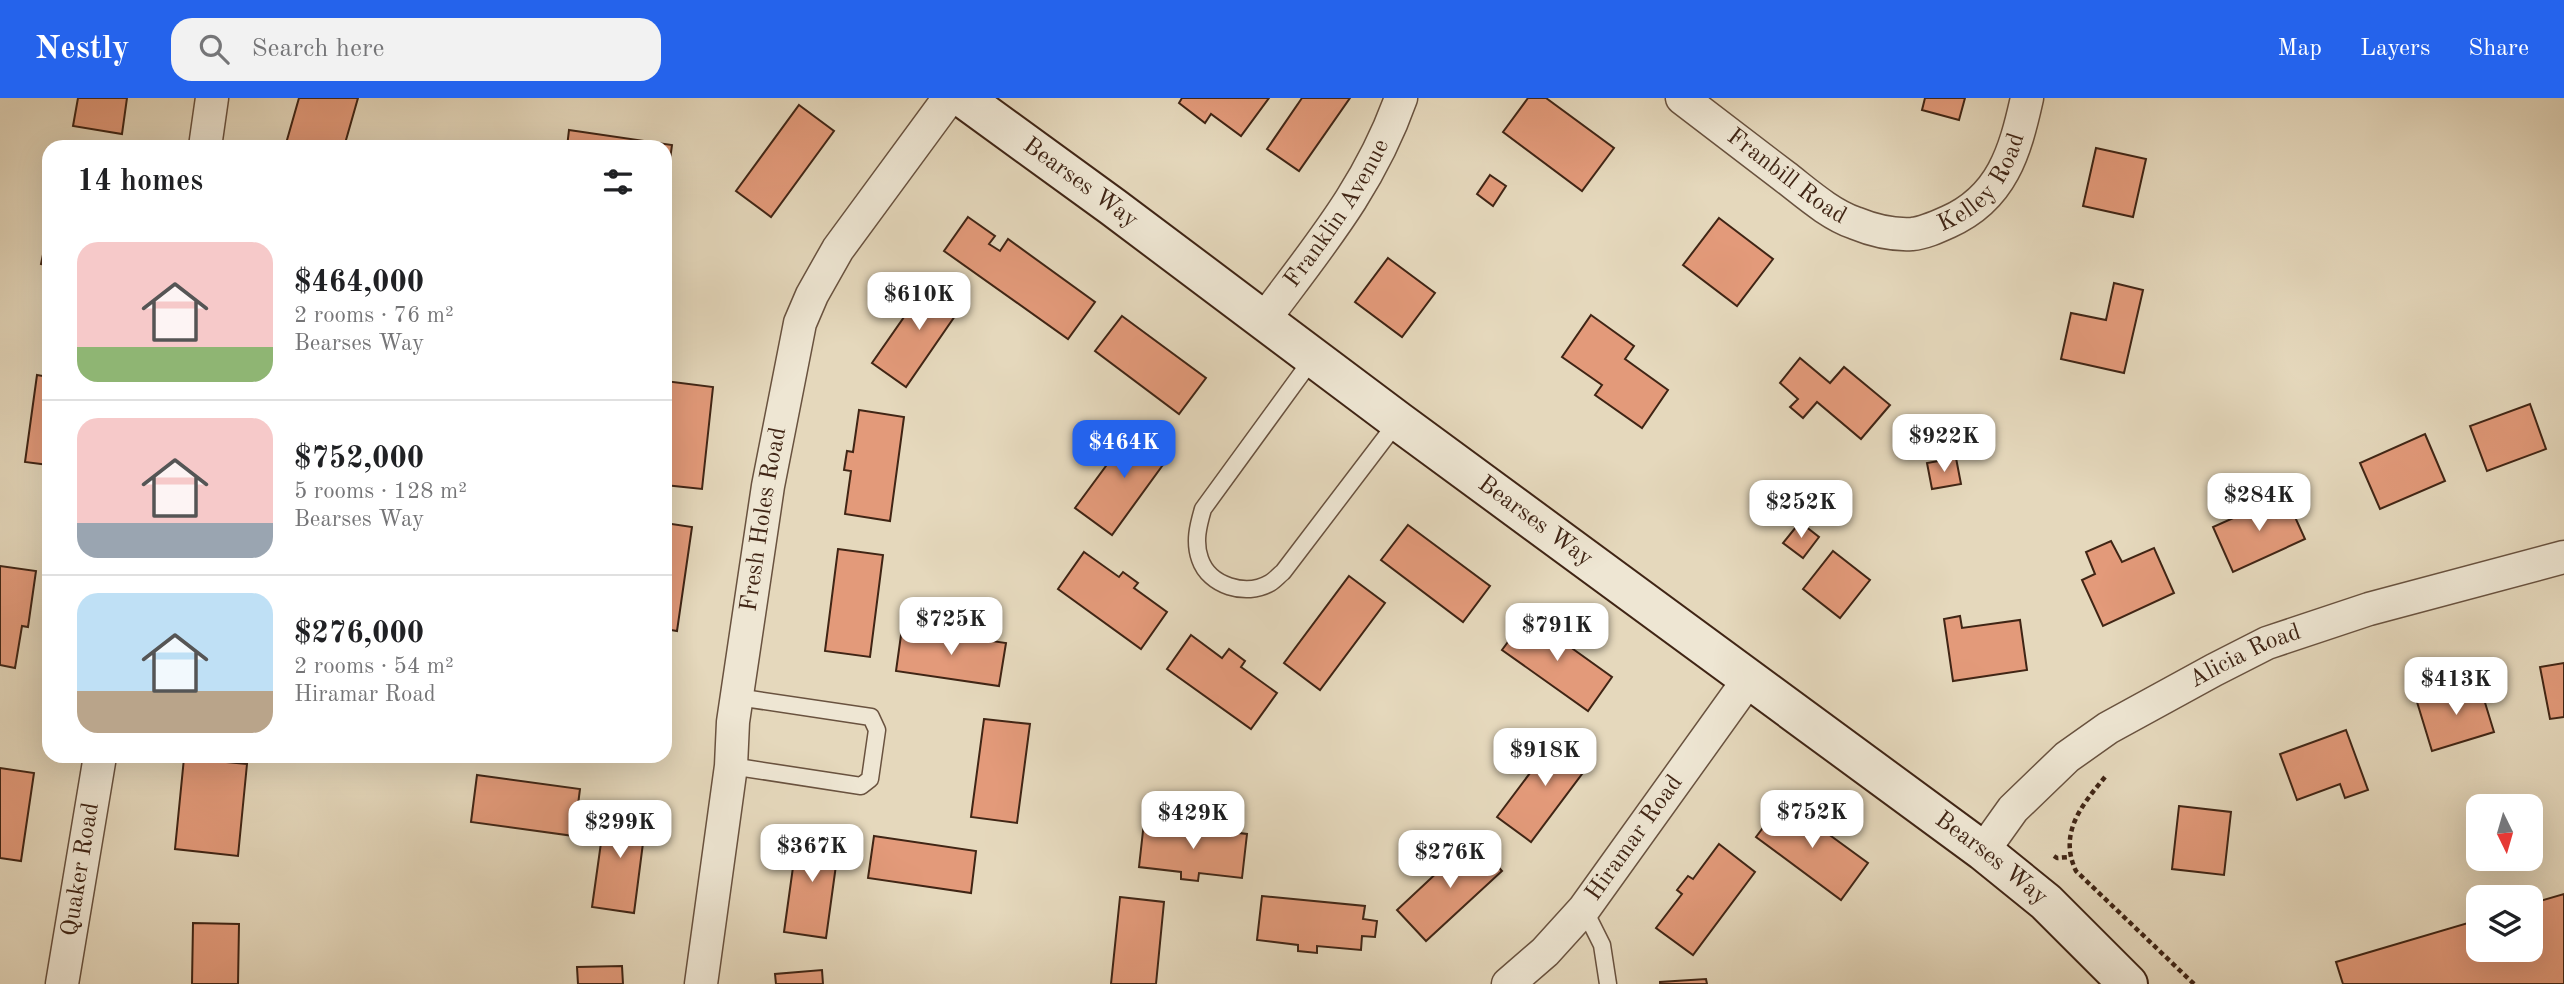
<!DOCTYPE html>
<meta charset="utf-8">
<style>
body{margin:0;font-family:"Old Standard TT",serif;background:#f2f2f2;color:#202124;height:100vh;display:flex;flex-direction:column;font-size:26px;white-space:nowrap}
*{box-sizing:border-box;margin:0}
p{font-size:23px;color:#757577}
.icon{flex:none;width:38px;height:38px;fill:none;stroke:currentColor;stroke-width:2;stroke-linecap:round;stroke-linejoin:round}
.map{position:relative;flex:1;overflow:hidden}
.sheet{position:absolute;left:42px;top:42px;width:630px;height:623px;display:flex;flex-direction:column;background:#fff;border-radius:21px;box-shadow:0 7px 28px #0002}
.sheet>*{flex:none}
.needle{width:46px;rotate:175deg}
.buttons{position:absolute;left:2466px;top:696px;display:grid;gap:14px}
.buttons a{display:grid;place-items:center;width:77px;height:77px;border-radius:14px;background:#fff;box-shadow:0 7px 28px #0002;font-size:35px}
.price{position:absolute;translate:-50% -60px;padding:0 16px;border-radius:14px;background:#fff;color:#222;font-size:23px;line-height:46px;filter:drop-shadow(0 2px 4px #0008)}
.price::after{content:'';position:absolute;left:50%;top:42px;width:21px;height:16px;margin-left:-10px;background:inherit;clip-path:polygon(0 0,100% 0,50% 100%)}
.price.on{background:#2563eb;color:#fff}
ul{padding:0;list-style:none}
li{display:flex;align-items:center;gap:21px;height:175px;padding:0 35px}
li+li{border-top:2px solid #e0e0e0}
li span{display:grid;place-items:center;flex:none;width:196px;height:140px;border-radius:21px;color:#555}
li>.icon{margin-inline-start:auto}
span .icon{width:84px;height:84px;fill:#fffc;stroke-width:1}
li b{font-size:30px}
h2{display:flex;justify-content:space-between;align-items:center;height:84px;padding:0 35px;font-size:30px}
header{display:flex;align-items:center;gap:42px;box-sizing:border-box;height:98px;padding:0 35px;background:#2563eb;color:#fff}
header strong{font-size:33px}
nav{display:flex;gap:38px;margin-inline-start:auto;font-size:24px}
.search{width:490px;height:63px;background:#f2f2f2;display:flex;align-items:center;gap:18px;box-sizing:border-box;padding:0 24px;border-radius:21px;color:#757577;font-size:26px}
.map>svg:first-child{display:block}
</style>
<header>
<strong>Nestly</strong>
<div class="search"><svg class="icon" aria-label="search" viewBox="0 0 24 24"><circle cx="10" cy="10" r="6"/><path d="M15 15l6 6"/></svg>Search here</div>
<nav><a>Map</a><a>Layers</a><a>Share</a></nav>
</header>
<div class="map">
<svg width="2564" height="886" viewBox="0 0 2564 886">
<rect width="100%" height="100%" fill="#e5d8bc"/>
<filter id="stains"><feTurbulence type="fractalNoise" baseFrequency=".00286" numOctaves="4"/><feColorMatrix values="0 0 0 0 .2 0 0 0 0 .09 0 0 0 0 .02 0 0 0 .5 -.17"/></filter>
<radialGradient id="worn" r=".72"><stop offset=".6" stop-color="#630" stop-opacity="0"/><stop offset="1" stop-color="#630" stop-opacity=".3"/></radialGradient>
<g fill="#e39a7a" stroke="#402515" stroke-width="2">
<path d="M78 0H127L122 36 73 28Z"/>
<path d="M299 0H358L344 49H285Z"/>
<path d="M1182 0H1269L1241 38 1211 16 1205 25 1179 5Z"/>
<path d="M1302 0H1350L1299 73 1267 51Z"/>
<path d="M1528 0H1546L1614 50 1582 93 1503 34Z"/>
<path d="M1925 0H1965L1959 22 1922 12Z"/>
<path d="M799 7 834 33 771 119 736 93Z"/>
<path d="M569 32 672 47 666 91 665 49H567Z"/>
<path d="M2096 50 2146 61 2133 119 2083 108Z"/>
<path d="M1490 77 1506 88 1493 108 1477 96Z"/>
<path d="M968 119 995 138 989 146 1000 153 1008 141 1095 204 1068 241 944 153Z"/>
<path d="M1719 120 1773 161 1737 208 1683 167Z"/>
<path d="M49 128V168L41 166Z"/>
<path d="M1388 160 1435 195 1402 239 1355 204Z"/>
<path d="M932 179 966 202 906 289 872 265Z"/>
<path d="M2114 185 2143 192 2124 275 2061 261 2071 215 2106 222Z"/>
<path d="M1591 217 1634 248 1625 261 1668 292 1642 330 1595 297 1602 287 1562 259Z"/>
<path d="M1122 218 1206 280 1179 316 1095 253Z"/>
<path d="M1800 260 1830 285 1844 269 1890 307 1861 341 1817 304 1803 320 1790 309 1798 301 1780 285Z"/>
<path d="M37 277 49 279V367L25 364Z"/>
<path d="M665 283 713 289 702 391 665 387Z"/>
<path d="M2530 306 2546 351 2487 373 2470 328Z"/>
<path d="M859 312 904 319 890 423 845 416 851 373 844 372 847 353 853 354Z"/>
<path d="M1137 326 1173 353 1112 437 1075 410Z"/>
<path d="M2425 336 2445 383 2380 411 2360 365Z"/>
<path d="M1956 360 1961 386 1932 391 1927 365Z"/>
<path d="M2285 397 2305 441 2233 474 2213 429Z"/>
<path d="M1800 424 1819 439 1803 460 1783 445Z"/>
<path d="M665 425 692 429 677 533 665 531Z"/>
<path d="M1408 427 1490 488 1463 524 1381 462Z"/>
<path d="M2111 443 2122 464 2154 450 2174 495 2103 528 2082 482 2095 476 2086 454Z"/>
<path d="M838 451 883 457 870 559 825 553Z"/>
<path d="M1833 453 1870 482 1840 520 1803 491Z"/>
<path d="M1084 454 1119 479 1123 474 1138 485 1134 490 1167 514 1141 551 1058 491Z"/>
<path d="M0 468 36 473 28 529 22 528 15 570 0 567Z"/>
<path d="M1349 478 1385 505 1320 592 1284 565Z"/>
<path d="M1527 518 1612 579 1588 613 1502 552Z"/>
<path d="M1960 518 1962 530 2020 522 2027 572 1953 583 1944 521Z"/>
<path d="M902 530 1006 545 999 588 896 573Z"/>
<path d="M1191 537 1222 560 1229 551 1245 563 1241 569 1277 595 1251 631 1167 571Z"/>
<path d="M2564 565V619L2550 621 2540 569Z"/>
<path d="M2479 585 2494 634 2432 653 2417 604Z"/>
<path d="M984 621 1030 626 1017 725 971 719Z"/>
<path d="M2346 632 2368 692 2345 700 2340 686 2297 702 2280 656Z"/>
<path d="M1560 635 1594 660 1531 744 1497 719Z"/>
<path d="M184 660 247 666 238 758 175 751Z"/>
<path d="M0 670 34 675 21 763 0 760Z"/>
<path d="M477 677 580 691 574 738 471 724Z"/>
<path d="M1783 703 1868 765 1841 802 1756 739Z"/>
<path d="M2179 708 2231 714 2224 777 2172 771Z"/>
<path d="M606 709 647 714 634 815 592 809Z"/>
<path d="M1144 724 1247 736 1242 780 1199 775 1198 783 1181 781V774L1139 769Z"/>
<path d="M798 733 840 738 826 840 784 834Z"/>
<path d="M874 738 976 753 971 795 868 780Z"/>
<path d="M1473 741 1502 773 1426 843 1397 812Z"/>
<path d="M1719 746 1755 774 1693 857 1656 830 1682 796 1677 792 1688 778 1693 781Z"/>
<path d="M2564 796V886H2343L2336 864 2478 822V852H2530V806Z"/>
<path d="M1262 798 1365 808 1363 821 1377 823 1375 839 1362 838 1361 852 1317 848V855L1298 853V847L1257 842Z"/>
<path d="M1120 799 1164 804 1156 886H1111Z"/>
<path d="M193 825 239 826 238 886H192Z"/>
<path d="M622 868 623 886H578L577 869Z"/>
<path d="M822 872 823 886H776L775 876Z"/>
<path d="M1706 881 1707 886H1660V884Z"/>
</g>
<g fill="none" stroke-linecap="round" stroke-linejoin="round">
<defs>
<g id="service">
<path d="M1313 260 1203 411C1198 428 1194 444 1200 461 1209 488 1246 499 1270 485 1275 482 1279 477 1283 474L1398 323"/>
<path d="M731 668 861 688 870 681 877 632 871 619 737 599"/>
<path d="M1584 811 1602 847 1608 886"/>
</g>
<g id="minor">
<path id="s1" d="M1682 0C1716 26 1750 52 1784 78 1805 94 1829 116 1855 125 1872 132 1894 137 1912 136 1924 135 1937 129 1948 124 2002 100 2015 54 2027 0"/>
<path d="M205 49 212 0"/>
<path id="s2" d="M1263 223C1318 149 1370 88 1401 0"/>
<path id="s3" d="M1983 753 2013 711 2067 659 2108 630 2214 572 2267 545 2369 511 2564 459"/>
<path id="s4" d="M62 886 100 658"/>
<path id="s5" d="M701 886 731 668 733 624 768 388 800 225 812 197 838 151 949 0"/>
<path id="s6" d="M1508 886 1545 854 1584 811 1749 581"/>
</g>
<g id="secondary">
<path id="s7" d="M963 0 1113 109 1398 323 1983 753 2046 804 2128 886"/>
</g>
</defs>
<use href="#service" stroke="#69523f" stroke-width="19"/>
<use href="#minor" stroke="#69523f" stroke-width="35"/>
<use href="#secondary" stroke="#402515" stroke-width="42"/>
<g stroke="#402515" stroke-width="4.5" stroke-dasharray="5 3.5" stroke-linecap="butt">
<path d="M2105 679C2082 707 2058 735 2076 773L2194 886"/>
<path d="M2054 758 2057 760 2069 759"/>
</g>
<use href="#service" stroke="#eee6d3" stroke-width="16"/>
<use href="#minor" stroke="#eee6d3" stroke-width="32"/>
<use href="#secondary" stroke="#eee6d3" stroke-width="38"/>
</g>
<g text-anchor="middle" dominant-baseline="central" stroke-width="5" stroke-linejoin="round" paint-order="stroke">
<g font-size="24" fill="#402515" stroke="#eee6d3">
<text stroke="none"><textPath href="#s1" startOffset="131">Franbill Road</textPath></text>
<text stroke="none"><textPath href="#s1" startOffset="364">Kelley Road</textPath></text>
<text stroke="none"><textPath href="#s7" startOffset="145">Bearses Way</textPath></text>
<text stroke="none"><textPath href="#s2" startOffset="131">Franklin Avenue</textPath></text>
<text stroke="none"><textPath href="#s5" startOffset="469">Fresh Holes Road</textPath></text>
<text stroke="none"><textPath href="#s7" startOffset="712">Bearses Way</textPath></text>
<text stroke="none"><textPath href="#s3" startOffset="332">Alicia Road</textPath></text>
<text stroke="none"><textPath href="#s6" startOffset="194">Hiramar Road</textPath></text>
<text stroke="none"><textPath href="#s7" startOffset="1279">Bearses Way</textPath></text>
<text stroke="none"><textPath href="#s4" startOffset="116">Quaker Road</textPath></text>
</g>
</g>
<rect width="100%" height="100%" filter="url(#stains)"/>
<rect width="100%" height="100%" fill="url(#worn)"/>
</svg>
<div class="buttons">
<a><svg class="needle" viewBox="-14 -14 28 28"><path d="M0-13l5 13h-10z" fill="#e53935"/><path d="M0 13l5-13h-10z" fill="#757577"/></svg></a>
<a><svg class="icon" aria-label="layers" viewBox="0 0 24 24"><path d="M12 4l9 5-9 5-9-5zM3 14l9 5 9-5"/></svg></a>
</div>
<b class="price" style="left:919px;top:234px">$610K</b>
<b class="price" style="left:1944px;top:376px">$922K</b>
<b class="price on" style="left:1124px;top:382px">$464K</b>
<b class="price" style="left:2259px;top:435px">$284K</b>
<b class="price" style="left:1801px;top:442px">$252K</b>
<b class="price" style="left:951px;top:559px">$725K</b>
<b class="price" style="left:1557px;top:565px">$791K</b>
<b class="price" style="left:2456px;top:619px">$413K</b>
<b class="price" style="left:1545px;top:690px">$918K</b>
<b class="price" style="left:1812px;top:752px">$752K</b>
<b class="price" style="left:1193px;top:753px">$429K</b>
<b class="price" style="left:620px;top:762px">$299K</b>
<b class="price" style="left:812px;top:786px">$367K</b>
<b class="price" style="left:1450px;top:792px">$276K</b>
<section class="sheet">
<h2>14 homes<svg class="icon" aria-label="filters" viewBox="0 0 24 24"><path d="M4 7h16M4 17h16"/><circle cx="9" cy="7" r="2"/><circle cx="15" cy="17" r="2"/></svg></h2>
<ul>
<li><span style="background:linear-gradient(#f6c9c9 75%,#8fb573 0)"><svg class="icon" aria-label="home" viewBox="0 0 24 24"><path d="M3 11l9-7 9 7M6 9v11h12V9"/></svg></span><div><b>$464,000</b><p>2 rooms · 76 m²</p><p>Bearses Way</p></div></li>
<li><span style="background:linear-gradient(#f6c9c9 75%,#9aa5b1 0)"><svg class="icon" aria-label="home" viewBox="0 0 24 24"><path d="M3 11l9-7 9 7M6 9v11h12V9"/></svg></span><div><b>$752,000</b><p>5 rooms · 128 m²</p><p>Bearses Way</p></div></li>
<li><span style="background:linear-gradient(#bfe0f5 70%,#b9a48a 0)"><svg class="icon" aria-label="home" viewBox="0 0 24 24"><path d="M3 11l9-7 9 7M6 9v11h12V9"/></svg></span><div><b>$276,000</b><p>2 rooms · 54 m²</p><p>Hiramar Road</p></div></li>
</ul>
</section>
</div>
